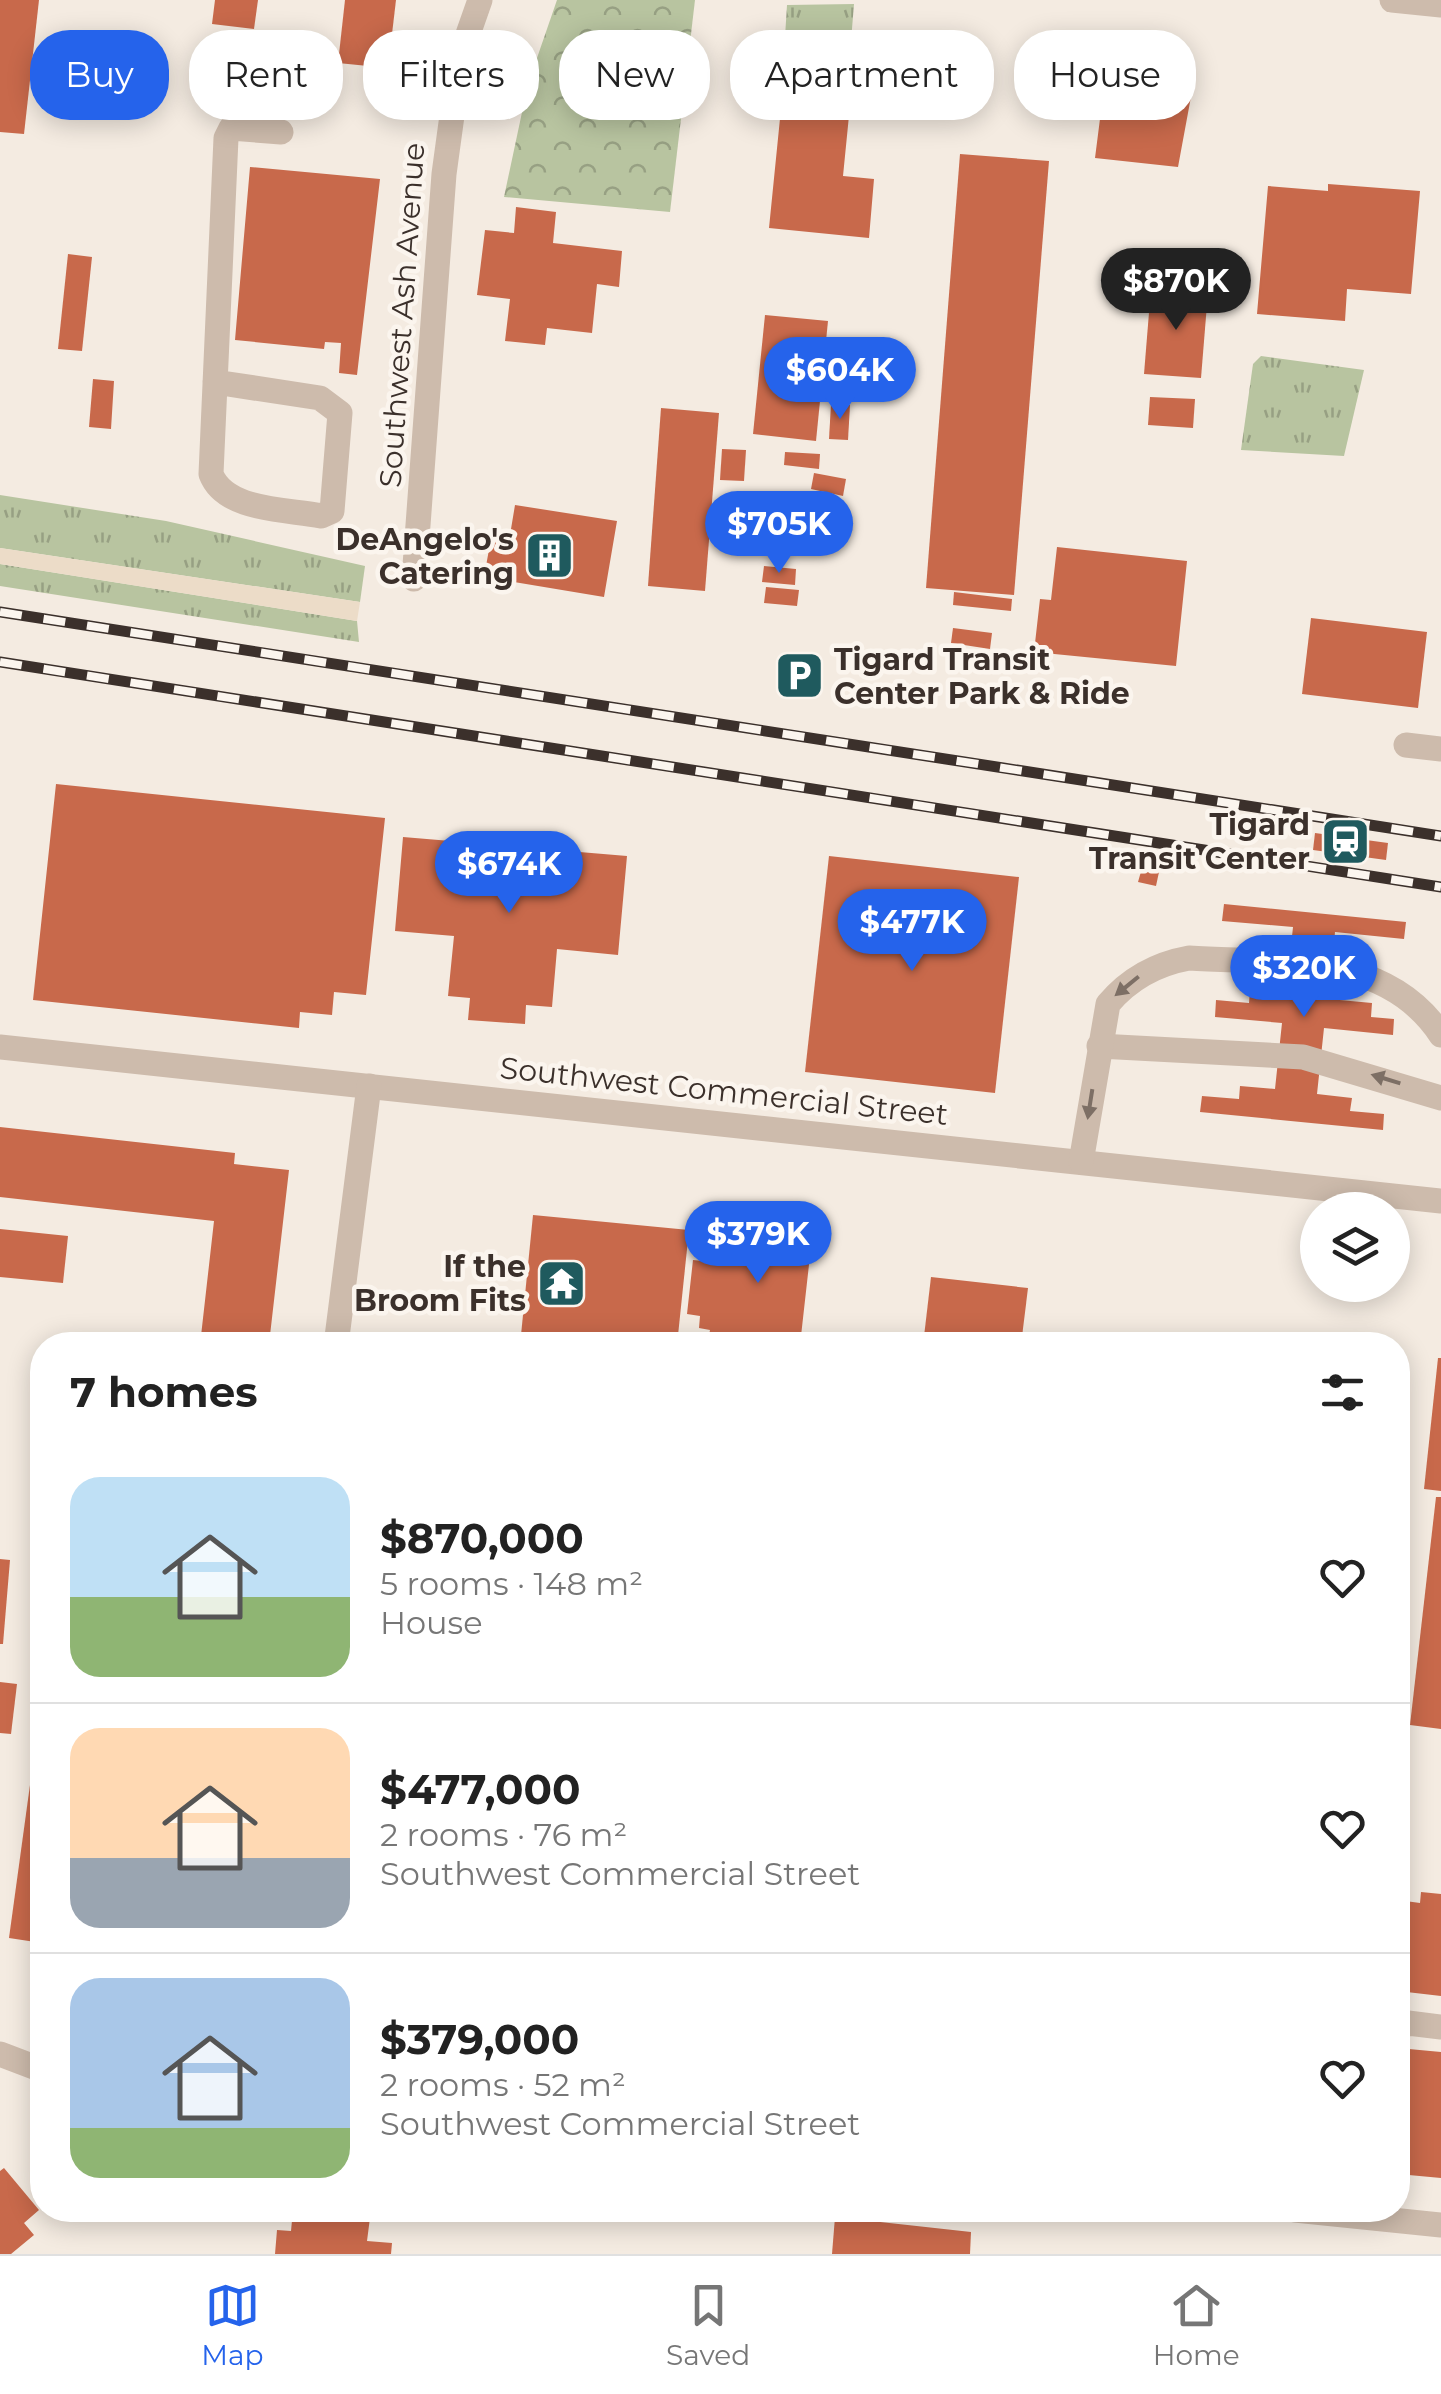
<!DOCTYPE html>
<meta charset="utf-8">
<style>
body{margin:0;font-family:Montserrat,sans-serif;background:#f2f2f2;color:#222;height:100vh;display:flex;flex-direction:column;font-size:38px;white-space:nowrap}
*{box-sizing:border-box;margin:0}
p{font-size:32px;color:#767676}
.icon{flex:none;width:55px;height:55px;fill:none;stroke:currentColor;stroke-width:2;stroke-linecap:round;stroke-linejoin:round}
.map{position:relative;flex:1;overflow:hidden}
.sheet{position:absolute;left:30px;top:1332px;width:1380px;height:890px;display:flex;flex-direction:column;background:#fff;border-radius:40px;box-shadow:0 5px 25px #0003}
.sheet>*{flex:none}
.banner{position:absolute;left:30px;top:30px;width:1382px;height:90px;display:flex;gap:20px}
.controls{position:absolute;left:1300px;top:1192px;display:grid;gap:20px}
.controls a{display:grid;place-items:center;width:110px;height:110px;border-radius:50%;background:#fff;box-shadow:0 5px 25px #0003;font-size:50px}
.price{position:absolute;translate:-50% -85px;padding:0 22px;border-radius:35px;background:#2563eb;color:#fff;font-size:32px;line-height:65px;filter:drop-shadow(0 2px 5px #0008)}
.price::after{content:'';position:absolute;left:50%;top:60px;width:30px;height:22px;margin-left:-15px;background:inherit;clip-path:polygon(0 0,100% 0,50% 100%)}
.price.on{background:#222;color:#fff}
ul{padding:0;list-style:none}
li{display:flex;align-items:center;gap:30px;height:250px;padding:0 40px}
li+li{border-top:2px solid #e0e0e0}
li span{display:grid;place-items:center;flex:none;width:280px;height:200px;border-radius:30px;color:#555}
li>.icon{margin-inline-start:auto}
span .icon{width:120px;height:120px;fill:#fffc;stroke-width:1}
li b{font-size:42px}
h2{display:flex;justify-content:space-between;align-items:center;height:120px;padding:0 40px;font-size:42px}
.pill{padding:0 35px;border-radius:40px;background:#fff;box-shadow:0 5px 25px #0003;font-size:35px;line-height:90px}
.pill.on{background:#2563eb;color:#fff}
.tab-bar{display:flex;justify-content:space-around;align-items:center;height:140px;border-top:2px solid #e0e0e0;background:#fff;font-size:28px;color:#767676}
.tab-bar a{display:grid;justify-items:center;gap:5px}
.tab-bar .on{color:#2563eb}
.map>svg:first-child{display:block}
</style>
<div class="map">
<svg width="1441" height="2254" viewBox="0 0 1441 2254">
<defs>
<pattern id="grass-tufts" width="24" height="20" patternUnits="userSpaceOnUse" patternTransform="scale(2.5)"><rect width="24" height="20" fill="#b8c4a0"/><path d="M3 7l-1-3M5 7V3M7 7l1-3M15 17l-1-3M17 17v-4M19 17l1-3" fill="none" stroke="#97a083"/></pattern>
<pattern id="park-crowns" width="20" height="18" patternUnits="userSpaceOnUse" patternTransform="scale(2.5)"><rect width="20" height="18" fill="#b8c4a0"/><path d="M2 6a3 3 0 1 1 6 0M12 15a3 3 0 1 1 6 0" fill="none" stroke="#97a083"/></pattern>
</defs>
<rect width="100%" height="100%" fill="#f4ebe1"/>
<g fill="url(#grass-tufts)">
<path d="M854 4 851 41 785 37 787 5Z"/>
<path d="M1261 356 1364 370 1344 456 1241 450 1253 364Z"/>
<path d="M0 495 166 521 365 566 360 602 0 548Z"/>
<path d="M0 564 357 621 359 642 0 586Z"/>
</g>
<path fill="url(#park-crowns)" d="M557 0H695L670 212 504 197 528 84Z"/>
<path fill="#ecdcc8" d="M0 548 360 602 357 621 0 564Z"/>
<g fill="#c8694b">
<path d="M0 0H39L24 134 0 132Z"/>
<path d="M215 0H258L254 29 212 24Z"/>
<path d="M345 0H396L388 68 338 63Z"/>
<path d="M788 39 856 45 843 176 874 179 869 238 769 228Z"/>
<path d="M1097 62 1195 75 1178 167 1095 158 1101 111 1090 110Z"/>
<path d="M960 154 1049 161 1014 595 926 588Z"/>
<path d="M250 167 380 179 357 375 339 373 341 343 325 342 324 349 235 340Z"/>
<path d="M1328 184 1420 191 1411 294 1347 289 1345 321 1257 314 1268 186 1328 191Z"/>
<path d="M516 207 556 212 553 243 622 251 619 287 597 284 592 333 547 328 545 345 505 341 510 299 477 295 485 230 514 233Z"/>
<path d="M68 254 92 257 82 351 58 349Z"/>
<path d="M1151 288 1208 292 1201 378 1144 374Z"/>
<path d="M765 315 828 321 816 441 753 434Z"/>
<path d="M93 379 114 381 111 429 89 427Z"/>
<path d="M1150 397 1195 399 1193 428 1148 425Z"/>
<path d="M831 404 850 405 848 440 829 439Z"/>
<path d="M661 408 719 413 705 591 648 586Z"/>
<path d="M722 449 746 450 744 481 720 480Z"/>
<path d="M785 452 820 454 819 469 784 465Z"/>
<path d="M814 473 846 479 843 496 811 489Z"/>
<path d="M818 495 841 500 838 516 814 511Z"/>
<path d="M515 505 617 521 604 597 484 577 492 533 510 535Z"/>
<path d="M1057 547 1187 561 1176 666 1034 652 1040 599 1051 600Z"/>
<path d="M764 566 796 569 795 585 762 582Z"/>
<path d="M766 587 799 590 797 606 764 603Z"/>
<path d="M954 592 1012 599 1011 611 953 605Z"/>
<path d="M1311 618 1427 632 1418 708 1302 694Z"/>
<path d="M953 628 992 633 990 649 951 643Z"/>
<path d="M56 784 385 818 366 995 334 992 332 1015 300 1012 299 1028 33 1000Z"/>
<path d="M1315 833 1388 843 1386 860 1313 850Z"/>
<path d="M403 837 627 856 618 955 557 949 552 1007 526 1005 525 1024 468 1020 470 998 448 996 454 936 395 931Z"/>
<path d="M829 856 1019 877 995 1093 805 1072Z"/>
<path d="M1142 868 1159 872 1156 886 1138 882Z"/>
<path d="M1224 904 1406 922 1404 939 1335 932 1329 999 1372 1003 1371 1017 1394 1019 1393 1035 1324 1028 1317 1094 1352 1098 1350 1111 1384 1114 1383 1130 1200 1112 1202 1096 1239 1099 1240 1086 1275 1089 1282 1023 1215 1017 1216 1000 1249 1003 1250 990 1286 994 1293 927 1222 921Z"/>
<path d="M0 1127 235 1153 234 1164 289 1170 269 1344 201 1336 214 1221 0 1197Z"/>
<path d="M758 1213 814 1220 800 1345 709 1335 710 1330 699 1328 700 1316 687 1314 693 1260 751 1266Z"/>
<path d="M533 1215 689 1230 677 1345H520Z"/>
<path d="M0 1229 68 1236 63 1283 0 1277Z"/>
<path d="M931 1277 1028 1288 1021 1345H923Z"/>
<path d="M1073 1332 1139 1339 1138 1345H1071Z"/>
<path d="M1438 1358H1441V1491L1424 1489Z"/>
<path d="M1436 1497H1441V1729L1410 1725Z"/>
<path d="M0 1559 10 1560 3 1644H0Z"/>
<path d="M0 1682 17 1684 11 1734 0 1733Z"/>
<path d="M40 1712 42 1713V1943L9 1938Z"/>
<path d="M1421 1892 1441 1894V1996L1398 1991V1900L1420 1903Z"/>
<path d="M1398 2048 1441 2052V2178L1398 2174Z"/>
<path d="M4 2168 39 2210 24 2223 34 2235 11 2254H0V2171Z"/>
<path d="M293 2210H371L367 2241 392 2243 391 2254H275L277 2230 291 2231Z"/>
<path d="M835 2217 971 2232 970 2254H832Z"/>
</g>
<g fill="none" stroke-linecap="round" stroke-linejoin="round">
<g stroke="#cdbbac" stroke-width="25">
<path d="M1392 0 1441 5"/>
<path d="M215 382 320 398 340 413 332 511 321 516C286 509 225 511 211 474L226 138 231 128 281 132"/>
<path d="M414 579 444 174 460 57 480 0"/>
<path d="M1406 745 1441 749"/>
<path d="M1099 1046 1303 1057 1441 1098"/>
<path d="M0 1047 1441 1201"/>
<path d="M1081 1162 1108 1004C1129 979 1156 964 1189 958 1279 964 1385 950 1441 1035"/>
<path d="M336 1345 369 1086"/>
<path d="M1398 2029 1408 2023 1441 2027"/>
<path d="M0 2054 42 2070"/>
<path d="M1295 2210 1441 2225"/>
</g>
<defs>
<g id="rail">
<path d="M0 612 1441 836"/>
<path d="M0 662 1441 887"/>
</g>
</defs>
<use href="#rail" stroke="#3b302b" stroke-width="11"/>
<use href="#rail" stroke="#fbf5ee" stroke-width="8" stroke-dasharray="22" stroke-linecap="butt"/>
</g>
<defs><path id="oneway-solid" d="M-6-.8H1V-3.2L6.5 0L1 3.2V.8H-6Z" transform="scale(2.5)"/></defs>
<g fill="#7d6f65">
<use href="#oneway-solid" transform="translate(1127 986) rotate(141)"/>
<use href="#oneway-solid" transform="translate(1386 1079) rotate(-163)"/>
<use href="#oneway-solid" transform="translate(1090 1104) rotate(99)"/>
</g>
<defs>
<symbol id="building-square" viewBox="-11 -11 22 22"><rect x="-9" y="-9" width="18" height="18" rx="4" fill="#1f5a5e" stroke="#fbf5ee"/><path d="M-4-6H4V6H1V3H-1V6H-4ZM-2.5-4.3h1.7v1.8h-1.7ZM.8-4.3h1.7v1.8H.8ZM-2.5-1h1.7V.8h-1.7ZM.8-1h1.7V.8H.8Z" fill="#fff"/></symbol>
<symbol id="parking-square" viewBox="-11 -11 22 22"><rect x="-9" y="-9" width="18" height="18" rx="4" fill="#1f5a5e" stroke="#fbf5ee"/><path d="M-3.5-5.5H1a3.5 3.5 0 0 1 0 7H-1V5.5H-3.5ZM-1-3.4V-.6H.8a1.4 1.4 0 0 0 0-2.8Z" fill="#fff"/></symbol>
<symbol id="station-square" viewBox="-11 -11 22 22"><rect x="-9" y="-9" width="18" height="18" rx="4" fill="#1f5a5e" stroke="#fbf5ee"/><path d="M-3-6H3Q5-6 5-4V2Q5 4 3 4L4.5 6H3L1.5 4h-3L-3 6H-4.5L-3 4Q-5 4-5 2V-4Q-5-6-3-6ZM-3.5-4v3h7v-3ZM-3.5 1v1.5H-2V1ZM2 1v1.5H3.5V1Z" fill="#fff"/></symbol>
<symbol id="temple-square" viewBox="-11 -11 22 22"><rect x="-9" y="-9" width="18" height="18" rx="4" fill="#1f5a5e" stroke="#fbf5ee"/><path d="M0-6L5-2H3V0L6.5 2.5H4V6H1.5V3h-3V6H-4V2.5H-6.5L-3 0V-2H-5Z" fill="#fff"/></symbol>
</defs>
<g fill-rule="evenodd">
<use href="#building-square" x="522" y="528" width="55" height="55"/>
<use href="#parking-square" x="772" y="648" width="55" height="55"/>
<use href="#station-square" x="1318" y="814" width="55" height="55"/>
<use href="#temple-square" x="534" y="1256" width="55" height="55"/>
</g>
<g text-anchor="middle" dominant-baseline="central" stroke-width="9" stroke-linejoin="round" paint-order="stroke">
<g font-size="30" fill="#3b302b" stroke="#fbf5ee">
<text transform="translate(402 315) rotate(-86)">Southwest Ash Avenue</text>
<text transform="translate(724 1091) rotate(6)">Southwest Commercial Street</text>
</g>
<g font-size="30" font-weight="bold" fill="#3b302b" stroke="#fbf5ee" text-anchor="end">
<text x="514" y="539">DeAngelo's<tspan x="514" dy="34">Catering</tspan></text>
<text x="834" y="659" text-anchor="start">Tigard Transit<tspan x="834" dy="34">Center Park &amp; Ride</tspan></text>
<text x="1310" y="824">Tigard<tspan x="1310" dy="34">Transit Center</tspan></text>
<text x="526" y="1266">If the<tspan x="526" dy="34">Broom Fits</tspan></text>
</g>
</g>
</svg>
<div class="controls">
<a><svg class="icon" aria-label="layers" viewBox="0 0 24 24"><path d="M12 4l9 5-9 5-9-5zM3 14l9 5 9-5"/></svg></a>
</div>
<b class="price on" style="left:1176px;top:333px">$870K</b>
<b class="price" style="left:840px;top:422px">$604K</b>
<b class="price" style="left:779px;top:576px">$705K</b>
<b class="price" style="left:509px;top:916px">$674K</b>
<b class="price" style="left:912px;top:974px">$477K</b>
<b class="price" style="left:1304px;top:1020px">$320K</b>
<b class="price" style="left:758px;top:1286px">$379K</b>
<div class="banner">
<a class="pill on">Buy</a>
<a class="pill">Rent</a>
<a class="pill">Filters</a>
<a class="pill">New</a>
<a class="pill">Apartment</a>
<a class="pill">House</a>
</div>
<section class="sheet">
<h2>7 homes<svg class="icon" aria-label="filters" viewBox="0 0 24 24"><path d="M4 7h16M4 17h16"/><circle cx="9" cy="7" r="2"/><circle cx="15" cy="17" r="2"/></svg></h2>
<ul>
<li><span style="background:linear-gradient(#bfe0f5 60%,#8fb573 0)"><svg class="icon" aria-label="home" viewBox="0 0 24 24"><path d="M3 11l9-7 9 7M6 9v11h12V9"/></svg></span><div><b>$870,000</b><p>5 rooms · 148 m²</p><p>House</p></div><svg class="icon" aria-label="heart" viewBox="0 0 24 24"><path d="M12 20l-8-8c-3-5 5-10 8-4 3-6 11-1 8 4z"/></svg></li>
<li><span style="background:linear-gradient(#ffd9b3 65%,#9aa5b1 0)"><svg class="icon" aria-label="home" viewBox="0 0 24 24"><path d="M3 11l9-7 9 7M6 9v11h12V9"/></svg></span><div><b>$477,000</b><p>2 rooms · 76 m²</p><p>Southwest Commercial Street</p></div><svg class="icon" aria-label="heart" viewBox="0 0 24 24"><path d="M12 20l-8-8c-3-5 5-10 8-4 3-6 11-1 8 4z"/></svg></li>
<li><span style="background:linear-gradient(#a9c7e8 75%,#8fb573 0)"><svg class="icon" aria-label="home" viewBox="0 0 24 24"><path d="M3 11l9-7 9 7M6 9v11h12V9"/></svg></span><div><b>$379,000</b><p>2 rooms · 52 m²</p><p>Southwest Commercial Street</p></div><svg class="icon" aria-label="heart" viewBox="0 0 24 24"><path d="M12 20l-8-8c-3-5 5-10 8-4 3-6 11-1 8 4z"/></svg></li>
</ul>
</section>
</div>
<nav class="tab-bar">
<a class="on"><svg class="icon" aria-label="map" viewBox="0 0 24 24"><path d="M3 6l6-2 6 2 6-2v14l-6 2-6-2-6 2zM9 4v14M15 6v14"/></svg>Map</a>
<a><svg class="icon" aria-label="saved" viewBox="0 0 24 24"><path d="M7 4h10v16l-5-4-5 4z"/></svg>Saved</a>
<a><svg class="icon" aria-label="home" viewBox="0 0 24 24"><path d="M3 11l9-7 9 7M6 9v11h12V9"/></svg>Home</a>
</nav>
